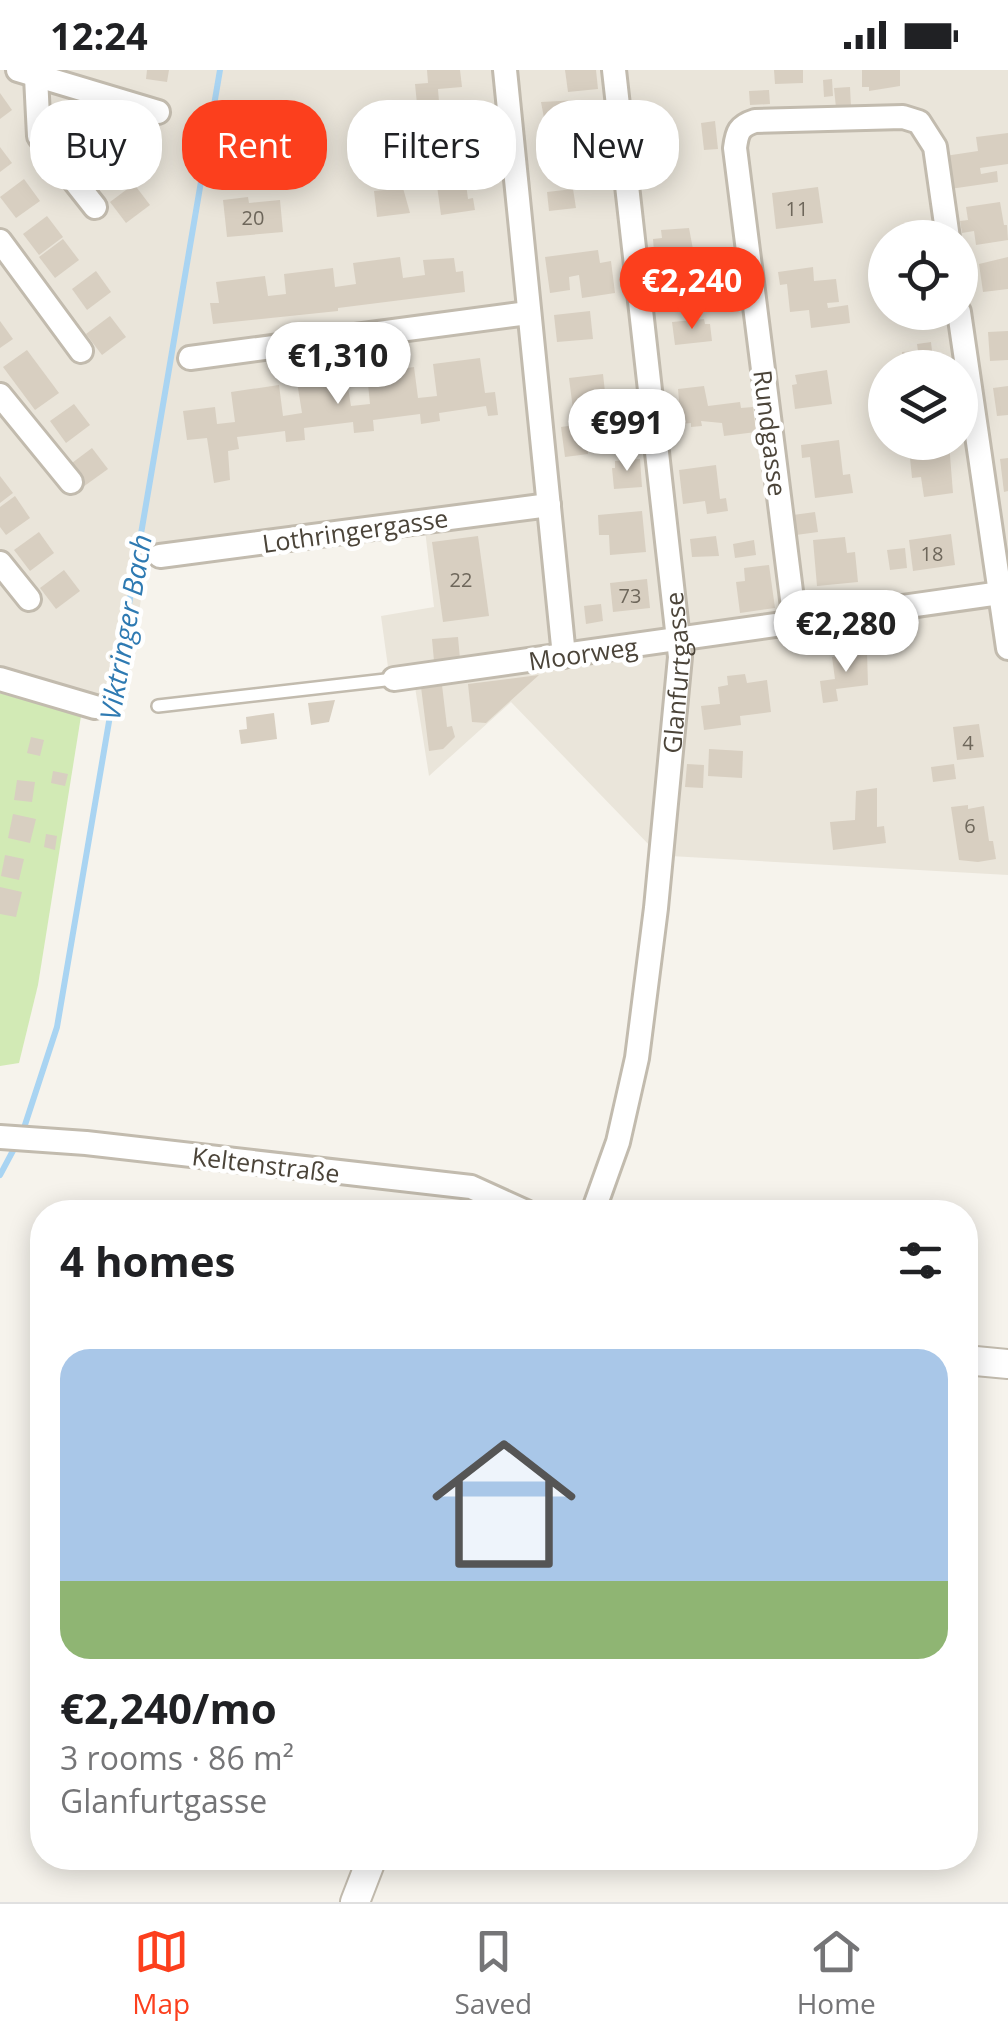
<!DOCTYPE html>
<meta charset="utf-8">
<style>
body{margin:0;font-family:"Open Sans",sans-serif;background:#f2f2f2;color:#202124;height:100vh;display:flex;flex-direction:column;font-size:38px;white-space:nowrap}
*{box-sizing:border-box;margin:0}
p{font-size:32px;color:#757577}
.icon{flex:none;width:55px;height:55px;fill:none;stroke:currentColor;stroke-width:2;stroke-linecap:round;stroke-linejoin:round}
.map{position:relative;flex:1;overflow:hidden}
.details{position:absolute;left:30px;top:1130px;width:948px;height:670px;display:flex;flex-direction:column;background:#fff;border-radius:40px;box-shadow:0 5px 25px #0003}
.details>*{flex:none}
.guide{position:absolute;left:30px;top:30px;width:950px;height:90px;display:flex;gap:20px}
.controls{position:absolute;left:868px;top:150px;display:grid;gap:20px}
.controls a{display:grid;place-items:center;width:110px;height:110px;border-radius:50%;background:#fff;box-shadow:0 5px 25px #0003;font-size:50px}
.price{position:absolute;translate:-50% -85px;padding:0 22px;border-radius:35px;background:#fff;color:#222;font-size:32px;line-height:65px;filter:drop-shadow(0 2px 5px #0008)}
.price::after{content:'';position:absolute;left:50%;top:60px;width:30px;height:22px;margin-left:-15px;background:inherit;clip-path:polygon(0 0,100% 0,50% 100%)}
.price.active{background:#fc3f1d;color:#fff}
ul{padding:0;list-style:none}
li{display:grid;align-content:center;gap:20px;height:530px;padding:0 30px}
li+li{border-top:2px solid #e0e0e0}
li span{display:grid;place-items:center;height:310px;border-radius:30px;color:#555}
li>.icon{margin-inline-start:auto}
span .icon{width:180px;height:180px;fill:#fffc;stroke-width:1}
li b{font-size:42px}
h2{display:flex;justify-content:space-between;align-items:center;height:120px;padding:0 30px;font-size:42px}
.tag{padding:0 35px;border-radius:40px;background:#fff;box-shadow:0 5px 25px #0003;font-size:35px;line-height:90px}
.tag.active{background:#fc3f1d;color:#fff}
.status{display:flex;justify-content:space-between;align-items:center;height:70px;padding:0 50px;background:#fff;direction:ltr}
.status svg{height:28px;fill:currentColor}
.tab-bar{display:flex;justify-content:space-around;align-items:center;height:140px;border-top:2px solid #e0e0e0;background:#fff;font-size:28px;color:#757577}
.tab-bar a{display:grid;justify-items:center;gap:5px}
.tab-bar .active{color:#fc3f1d}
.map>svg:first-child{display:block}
</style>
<div class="status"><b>12:24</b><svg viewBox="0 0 49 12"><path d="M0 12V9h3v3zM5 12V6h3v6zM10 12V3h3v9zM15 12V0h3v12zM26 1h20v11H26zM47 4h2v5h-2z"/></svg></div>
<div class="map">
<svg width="1008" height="1832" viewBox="0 0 1008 1832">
<rect width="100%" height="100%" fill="#f6f3ec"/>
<path fill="#eae5da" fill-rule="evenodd" d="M0 0H1008V805L670 786 653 779 511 632 429 706 415 617 391 619 381 546 434 537 425 460 146 495 128 617 81 646 0 623ZM885 168H960V242H885ZM885 298H960V372H885Z"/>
<path fill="#d2eab5" d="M0 623 81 646 38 915 19 993 0 996Z"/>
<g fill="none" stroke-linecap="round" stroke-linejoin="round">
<g stroke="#a9d4f2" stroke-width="6">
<path d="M22 1064 57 957 220 0"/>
<path d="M0 1105 16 1075"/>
</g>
</g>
<g fill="#d8cfc1">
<path d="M147 0H169L167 12 146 9Z"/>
<path d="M427 0H460L462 17 438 19 439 32 417 34 415 14 428 13Z"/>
<path d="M565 0H596L598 19 568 22Z"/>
<path d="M774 0H803V13L775 14Z"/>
<path d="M862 0H900V16L869 21V17H862Z"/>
<path d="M832 9 833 26 824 27 823 10Z"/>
<path d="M850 17 851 37 836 38 834 18Z"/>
<path d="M769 20 770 34 750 35 749 21Z"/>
<path d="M0 23 12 40 0 49Z"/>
<path d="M579 30 580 60 547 64 541 32Z"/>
<path d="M92 43 108 65 84 82 68 61Z"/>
<path d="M715 51 718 79 704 80 701 53Z"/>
<path d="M1008 63V94L980 98 981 104 997 101 998 112 950 119 945 86 978 81 976 67Z"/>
<path d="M115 71 131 92 107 110 91 88Z"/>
<path d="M665 72V76L674 75 675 92 666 93 667 97 641 99 638 74Z"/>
<path d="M0 77 12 93 0 102Z"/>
<path d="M447 99V101L464 99 468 129 473 128 475 140 441 145 435 101Z"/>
<path d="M24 109 40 131 16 148 0 127Z"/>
<path d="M134 114 150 135 126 153 110 132Z"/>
<path d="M818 117 823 153 776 159 772 123Z"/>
<path d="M403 118 410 143 377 147 374 121Z"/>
<path d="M573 119 576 138 549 141 547 122Z"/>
<path d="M248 127 249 133 280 130 283 162 227 167 223 130Z"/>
<path d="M1000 132 1004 155H1007L1008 170 976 175 974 161 962 163 960 151 968 150 966 137Z"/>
<path d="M47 146 63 167 39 185 23 164Z"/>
<path d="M689 158 695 190 655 194 653 169 662 168 661 160Z"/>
<path d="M63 169 79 190 55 208 39 187Z"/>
<path d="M598 180 600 193 611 191 615 223 582 228 579 205 569 207 570 220 550 223 545 187Z"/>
<path d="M400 187 403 208 425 205 423 190 454 188 456 202 463 201 465 222 338 238V241L213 254 210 233H219L216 212 265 206 268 226 286 224 284 204 333 198 335 217 356 214 353 193Z"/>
<path d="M1008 187V219L983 222 979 194Z"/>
<path d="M813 197 814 211 836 209 839 232 827 233 828 238 848 235 850 253 811 258 809 240 790 242 787 214 780 215 778 202Z"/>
<path d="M96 201 111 222 87 240 72 219Z"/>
<path d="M727 201 728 209 740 208 741 214H734L735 223 727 224 728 227 687 232 684 206Z"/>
<path d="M590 241 593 269 557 272 554 245Z"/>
<path d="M890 242H915L916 245 890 248Z"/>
<path d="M110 246 126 267 102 285 86 264Z"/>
<path d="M704 249 705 254H710L712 271 675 275 672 252Z"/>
<path d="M0 251 13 269 0 278Z"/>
<path d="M1008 261V290L990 291 988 262Z"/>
<path d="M931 272 932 281H935V298H904L902 282 918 281 917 274Z"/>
<path d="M27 280 59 323 35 340 3 297Z"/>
<path d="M480 288 485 323 495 322 498 345 488 346 486 336 439 343 440 351 421 354 420 344 373 350 374 361 354 363 353 352 304 358 305 370 286 372 285 361 237 367 239 379 228 381 230 410 214 413 207 368 187 370 183 341 215 337 217 354 235 352 231 322 279 315 283 346 302 343 297 312 346 305 351 336 370 334 367 304 414 297 418 328 437 326 433 294Z"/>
<path d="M827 300 832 334 795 339 792 315 797 314 795 305Z"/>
<path d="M603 304 609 358 586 361 588 384 565 387 561 357 575 355 569 308Z"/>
<path d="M704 316 708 336 740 332 741 338 753 337 756 362 724 366 722 353 701 351 702 356 691 357V353L681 354 678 319Z"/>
<path d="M1008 316V345L997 346 993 318Z"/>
<path d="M74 334 90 355 66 373 50 351Z"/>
<path d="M839 370 843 405 850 404 853 423 815 428 810 387 802 388 801 375Z"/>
<path d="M949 373 953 423 924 427 921 407 912 408 909 378Z"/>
<path d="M92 378 108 399 83 417 68 396Z"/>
<path d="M1008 388V421L1004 422 1000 389Z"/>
<path d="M640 389 642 417 614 419 612 398H615V391Z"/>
<path d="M716 395 720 429 726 428 728 441 707 444 705 431 683 434 679 400Z"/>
<path d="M0 406 13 423 0 433Z"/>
<path d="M15 426 30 448 6 465 0 457V437Z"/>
<path d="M642 441 646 482 610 485 609 465H599L598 445Z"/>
<path d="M815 442 818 462 796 465 793 445Z"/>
<path d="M39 462 54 483 30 501 14 480Z"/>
<path d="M951 464 955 495 913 501 909 470Z"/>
<path d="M478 466 489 546 443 552 432 472Z"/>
<path d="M716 466 719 486 692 487 690 469Z"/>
<path d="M845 467 847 483 855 482 858 512 817 516 813 470Z"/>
<path d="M754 470 756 485 735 488 733 474Z"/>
<path d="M905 478 907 498 890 500 887 480Z"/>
<path d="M769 495 775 538 740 543 736 512 745 511 744 498Z"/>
<path d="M64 500 80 521 56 539 40 518Z"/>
<path d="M647 509 650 538 613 542 610 513Z"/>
<path d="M601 534 603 551 586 554 584 536Z"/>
<path d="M458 567 460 589 434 591 432 569Z"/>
<path d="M867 582 868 615 836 619 838 631 823 633 820 611 835 609 832 587Z"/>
<path d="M745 604 747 613 767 610 771 642 740 646 741 655 704 660 701 636 720 634 718 617 728 615 727 606Z"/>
<path d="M539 605 486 653 472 652 468 614Z"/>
<path d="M442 615 447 657 452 656 455 667 443 679 429 681 421 617Z"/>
<path d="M335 630 329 652 311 655 308 633Z"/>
<path d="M274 643 277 669 241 674 239 660 247 659 246 647Z"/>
<path d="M979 654 984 687 957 690 953 657Z"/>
<path d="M31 667 44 670 40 686 27 683Z"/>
<path d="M709 679 743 681 742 708 708 706Z"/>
<path d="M687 694 704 695 703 718 685 717Z"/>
<path d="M954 694 956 709 933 712 931 697Z"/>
<path d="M53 701 68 704 65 716 51 713Z"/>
<path d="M17 710 35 712 32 732 14 730Z"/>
<path d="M877 718V757L884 756 886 773 833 780 830 752 855 750 856 721Z"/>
<path d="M968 735V739L984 736 989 771H993L996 789 978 792 959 790 951 737Z"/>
<path d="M13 744 36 749 30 773 8 768Z"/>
<path d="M46 764 57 766 55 780 44 777Z"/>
<path d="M5 785 24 789 19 810 1 806Z"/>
<path d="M0 817 22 822 16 847 0 844Z"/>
</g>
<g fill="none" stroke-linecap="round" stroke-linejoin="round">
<defs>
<path id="service" d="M158 636 394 609"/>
<g id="minor">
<path d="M18 0 158 42"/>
<path d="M505 0 564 586"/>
<path d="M36 7 39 66 95 137"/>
<path d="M0 171 81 281"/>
<path d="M959 242 1008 578"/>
<path d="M190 288 528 243"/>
<path d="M0 325 71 412"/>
<path d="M160 486 549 435"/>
<path d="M0 493 29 529"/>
<path d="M795 553 735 78C737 62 739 56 755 51L903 47 919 52 935 77 948 168"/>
<path d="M0 609 95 637"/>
<path d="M394 609 1008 522"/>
<path d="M0 1067 86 1073 471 1117 526 1142"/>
<path id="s1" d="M593 1142 618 1072 637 988 656 838 680 587 614 0"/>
</g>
<g id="tertiary">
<path d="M965 1290 1008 1294"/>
<path d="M355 1832 372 1788"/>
</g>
</defs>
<use href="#service" stroke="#c2bbae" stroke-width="16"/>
<use href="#minor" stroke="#c2bbae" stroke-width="28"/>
<use href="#tertiary" stroke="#c2bbae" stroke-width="32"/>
<use href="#service" stroke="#fff" stroke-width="11"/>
<use href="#minor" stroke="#fff" stroke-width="22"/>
<use href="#tertiary" stroke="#fff" stroke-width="28"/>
</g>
<g text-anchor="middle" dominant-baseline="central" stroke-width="9" stroke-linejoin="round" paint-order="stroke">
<g font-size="20" fill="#6e675b">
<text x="797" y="138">11</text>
<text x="253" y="147">20</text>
<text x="932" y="483">18</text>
<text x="461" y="509">22</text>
<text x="630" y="525">73</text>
<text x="968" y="672">4</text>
<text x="970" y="755">6</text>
</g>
<g font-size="25" fill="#4b4439" stroke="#fff">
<text transform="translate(771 363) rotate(83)">Rundgasse</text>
<text transform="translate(355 460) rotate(-8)">Lothringergasse</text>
<text transform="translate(583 583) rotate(-8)">Moorweg</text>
<text stroke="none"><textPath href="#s1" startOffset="548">Glanfurtgasse</textPath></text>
<text transform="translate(266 1094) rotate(7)">Keltenstraße</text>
</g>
<g font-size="28" font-style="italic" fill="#2e7ab2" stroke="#fff">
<text transform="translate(125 557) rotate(-80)">Viktringer Bach</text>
</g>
</g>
</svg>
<div class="controls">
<a><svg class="icon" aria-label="locate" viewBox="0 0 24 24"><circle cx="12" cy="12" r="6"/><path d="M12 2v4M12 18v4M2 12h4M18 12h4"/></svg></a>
<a><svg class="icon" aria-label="layers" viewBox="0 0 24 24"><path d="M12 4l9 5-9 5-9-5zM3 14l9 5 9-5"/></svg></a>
</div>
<b class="price active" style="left:692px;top:262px">€2,240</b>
<b class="price" style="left:338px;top:337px">€1,310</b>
<b class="price" style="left:627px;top:404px">€991</b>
<b class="price" style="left:846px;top:605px">€2,280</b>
<div class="guide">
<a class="tag">Buy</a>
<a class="tag active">Rent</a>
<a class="tag">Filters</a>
<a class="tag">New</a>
</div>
<section class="details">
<h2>4 homes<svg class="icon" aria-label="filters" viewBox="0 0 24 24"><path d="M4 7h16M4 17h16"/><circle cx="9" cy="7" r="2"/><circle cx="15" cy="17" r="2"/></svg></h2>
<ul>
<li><span style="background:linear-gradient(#a9c7e8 75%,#8fb573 0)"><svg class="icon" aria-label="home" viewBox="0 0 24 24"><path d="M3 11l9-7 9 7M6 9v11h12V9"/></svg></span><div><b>€2,240/mo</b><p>3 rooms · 86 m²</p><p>Glanfurtgasse</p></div></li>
</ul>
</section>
</div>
<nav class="tab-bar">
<a class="active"><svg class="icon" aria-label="map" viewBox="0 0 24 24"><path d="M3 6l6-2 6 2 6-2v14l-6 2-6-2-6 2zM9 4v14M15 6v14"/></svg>Map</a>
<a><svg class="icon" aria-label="saved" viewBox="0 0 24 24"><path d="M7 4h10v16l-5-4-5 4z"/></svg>Saved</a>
<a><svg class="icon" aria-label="home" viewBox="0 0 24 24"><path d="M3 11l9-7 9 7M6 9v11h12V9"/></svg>Home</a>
</nav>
